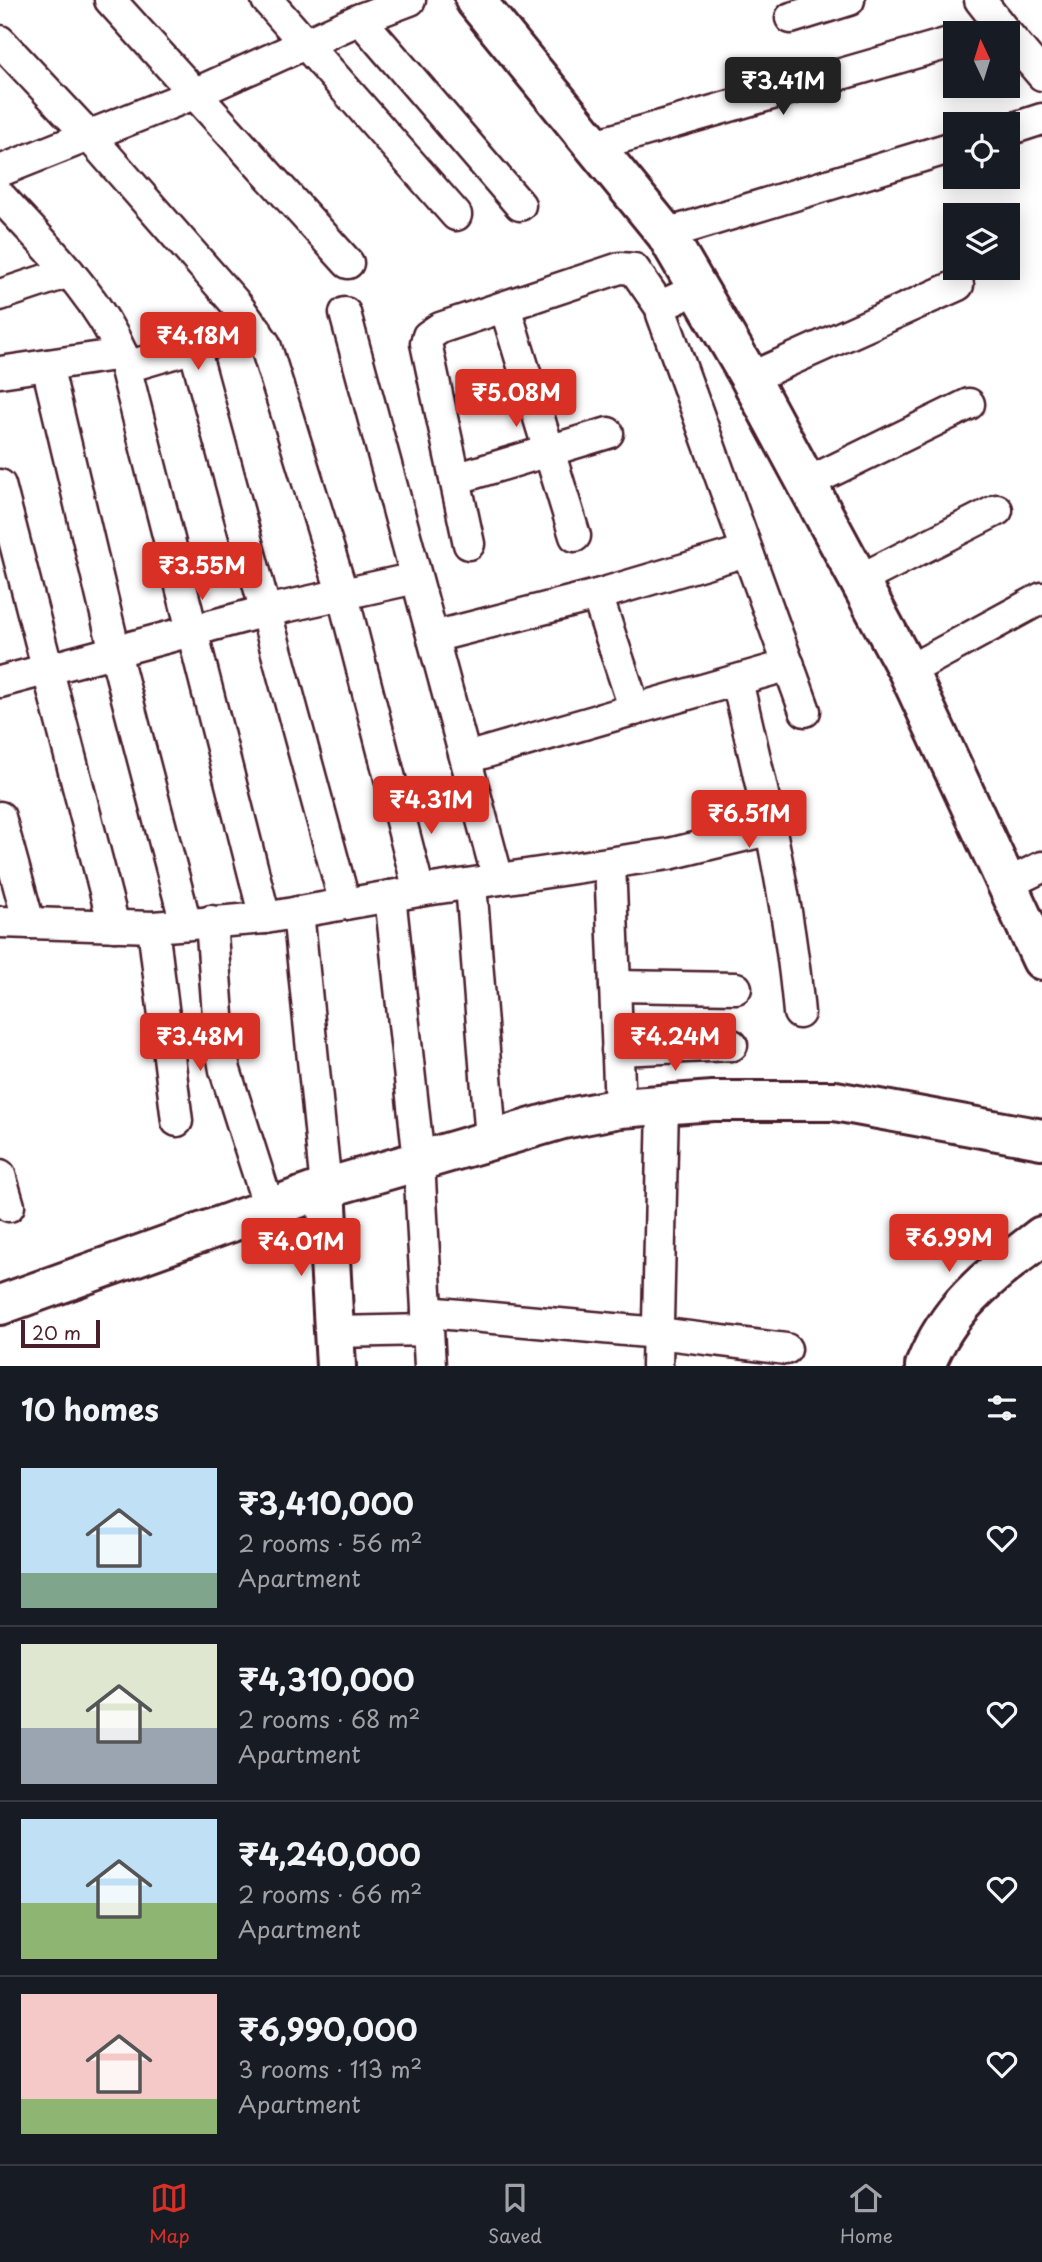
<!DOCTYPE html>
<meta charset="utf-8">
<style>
body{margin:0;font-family:"Playpen Sans",sans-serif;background:#242831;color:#f1f3f6;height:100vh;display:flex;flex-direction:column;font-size:26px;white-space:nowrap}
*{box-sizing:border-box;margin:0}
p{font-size:23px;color:#9ea1a6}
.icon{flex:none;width:38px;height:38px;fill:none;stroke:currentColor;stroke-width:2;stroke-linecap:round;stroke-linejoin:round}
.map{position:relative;height:1366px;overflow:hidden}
.details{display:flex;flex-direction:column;background:#171b24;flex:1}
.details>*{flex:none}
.needle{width:46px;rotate:356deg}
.controls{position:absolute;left:943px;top:21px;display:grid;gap:14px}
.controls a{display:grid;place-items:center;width:77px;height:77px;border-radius:0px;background:#171b24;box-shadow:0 4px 18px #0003;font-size:35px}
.scale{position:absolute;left:21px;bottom:18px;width:79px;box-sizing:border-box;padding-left:7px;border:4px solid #4a1f2b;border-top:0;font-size:19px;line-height:24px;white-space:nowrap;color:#4a1f2b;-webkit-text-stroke:5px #fff;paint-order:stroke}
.price{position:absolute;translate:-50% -60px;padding:0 16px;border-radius:7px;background:#d93025;color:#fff;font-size:23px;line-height:46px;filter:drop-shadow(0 2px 4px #0008)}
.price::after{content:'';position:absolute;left:50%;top:42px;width:21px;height:16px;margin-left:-10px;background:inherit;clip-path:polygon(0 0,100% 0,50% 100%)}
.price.selected{background:#222;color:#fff}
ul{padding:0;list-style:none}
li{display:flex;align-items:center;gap:21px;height:175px;padding:0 21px}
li+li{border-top:2px solid #363941}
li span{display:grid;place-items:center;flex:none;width:196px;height:140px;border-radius:0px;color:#555}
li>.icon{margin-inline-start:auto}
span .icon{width:84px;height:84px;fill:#fffc;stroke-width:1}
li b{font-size:30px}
h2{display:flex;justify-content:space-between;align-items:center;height:84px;padding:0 21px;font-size:30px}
.menu{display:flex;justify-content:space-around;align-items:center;height:98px;border-top:2px solid #363941;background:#171b24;font-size:19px;color:#9ea1a6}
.menu a{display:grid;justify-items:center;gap:4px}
.menu .selected{color:#d93025}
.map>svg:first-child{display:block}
</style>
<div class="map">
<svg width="1042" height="1366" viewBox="0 0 1042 1366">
<rect width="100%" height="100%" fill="#fff"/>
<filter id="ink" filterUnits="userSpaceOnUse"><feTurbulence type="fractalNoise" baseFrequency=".0143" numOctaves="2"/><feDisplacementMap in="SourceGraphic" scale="14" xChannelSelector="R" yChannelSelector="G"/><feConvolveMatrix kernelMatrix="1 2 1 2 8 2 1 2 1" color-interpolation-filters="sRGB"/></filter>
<g filter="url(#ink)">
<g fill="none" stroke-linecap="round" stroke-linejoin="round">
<defs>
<g id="street">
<path d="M110 0 348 263"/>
<path d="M267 0 456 215"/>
<path d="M980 0 1006 33"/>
<path d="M791 18 849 0"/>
<path d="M360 19 520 205"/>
<path d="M1008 35 1042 75"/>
<path d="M0 41 90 137 237 305 265 344 342 592 419 891 265 918 153 927 0 922"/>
<path d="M1008 130 1042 119"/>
<path d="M595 145 956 41"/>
<path d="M0 171 196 93 360 19 410 0"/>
<path d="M0 196C45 246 95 292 122 354L265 918"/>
<path d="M666 234 956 146"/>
<path d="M0 295 69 272"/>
<path d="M678 298 665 304 662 314 805 711"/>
<path d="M505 307 575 536"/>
<path d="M345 313 498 879"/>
<path d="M194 347 345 904"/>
<path d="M47 365 115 652 186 924"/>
<path d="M126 367 256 329"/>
<path d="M0 372 122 354"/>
<path d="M750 378 958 285"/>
<path d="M455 479 608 433"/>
<path d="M807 483 969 404"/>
<path d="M0 485 114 926"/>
<path d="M469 544 426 343 428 336 440 328 620 268 634 269 661 308"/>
<path d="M859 580 997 510"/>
<path d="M597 595 635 710"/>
<path d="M433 637 597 595 746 551"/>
<path d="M908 671 1042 598"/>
<path d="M737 681C763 791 789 900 799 1013"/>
<path d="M0 682 266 611 416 578"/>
<path d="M466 758 789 665"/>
<path d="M0 817 29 923"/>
<path d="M610 863 620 1108"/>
<path d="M471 884 491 1140"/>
<path d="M1007 884 1042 867"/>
<path d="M419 891 669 854 772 829"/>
<path d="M390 896 419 1161 430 1366"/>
<path d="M298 912 326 1188"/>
<path d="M211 921 220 1042 225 1070 269 1208"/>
<path d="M153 927 177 1121"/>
<path d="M615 986 736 988"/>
<path d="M617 1050 732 1045"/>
<path d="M0 1175 9 1206"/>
<path d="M427 1312 658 1333 786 1349"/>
<path d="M334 1332 428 1330"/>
<path d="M657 1366 663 1105"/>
</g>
<g id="secondary">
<path d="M475 0 666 234 750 378 908 671 1042 960"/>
<path d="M326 1188 336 1366"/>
<path d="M0 1305 326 1188 563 1119 620 1108 713 1101H835L1042 1139"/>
<path d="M925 1366C950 1304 990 1276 1042 1236"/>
</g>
</defs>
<use href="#street" stroke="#4a1f2b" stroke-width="35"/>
<use href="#secondary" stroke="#4a1f2b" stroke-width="44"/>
<use href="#street" stroke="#fff" stroke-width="30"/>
<use href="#secondary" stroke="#fff" stroke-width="38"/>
</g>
</g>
</svg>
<div class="controls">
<a><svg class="needle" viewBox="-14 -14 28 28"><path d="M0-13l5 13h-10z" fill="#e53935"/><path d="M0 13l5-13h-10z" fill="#9ea1a6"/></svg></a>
<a><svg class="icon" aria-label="locate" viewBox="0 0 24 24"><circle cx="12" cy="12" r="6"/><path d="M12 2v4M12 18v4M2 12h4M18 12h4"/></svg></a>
<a><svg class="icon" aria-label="layers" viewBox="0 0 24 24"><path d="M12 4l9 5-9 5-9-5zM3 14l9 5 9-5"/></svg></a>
</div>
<div class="scale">20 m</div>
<b class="price selected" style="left:783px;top:117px">₹3.41M</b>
<b class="price" style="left:198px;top:372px">₹4.18M</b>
<b class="price" style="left:516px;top:429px">₹5.08M</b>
<b class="price" style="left:202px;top:602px">₹3.55M</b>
<b class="price" style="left:431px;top:836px">₹4.31M</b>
<b class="price" style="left:749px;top:850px">₹6.51M</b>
<b class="price" style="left:200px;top:1073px">₹3.48M</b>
<b class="price" style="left:675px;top:1073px">₹4.24M</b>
<b class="price" style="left:949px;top:1274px">₹6.99M</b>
<b class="price" style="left:301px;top:1278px">₹4.01M</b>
</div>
<section class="details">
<h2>10 homes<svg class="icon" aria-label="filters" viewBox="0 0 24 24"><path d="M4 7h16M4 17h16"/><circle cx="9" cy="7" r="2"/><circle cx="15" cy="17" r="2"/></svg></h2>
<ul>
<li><span style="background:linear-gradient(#bfe0f5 75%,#7fa58c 0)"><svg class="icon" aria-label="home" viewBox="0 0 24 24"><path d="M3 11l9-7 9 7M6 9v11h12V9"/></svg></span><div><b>₹3,410,000</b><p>2 rooms · 56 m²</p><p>Apartment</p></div><svg class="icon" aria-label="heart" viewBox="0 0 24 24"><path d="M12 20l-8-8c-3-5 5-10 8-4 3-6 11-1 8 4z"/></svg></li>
<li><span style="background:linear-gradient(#dfe7d0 60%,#9aa5b1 0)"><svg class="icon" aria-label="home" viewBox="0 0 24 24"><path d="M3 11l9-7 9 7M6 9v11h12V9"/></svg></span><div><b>₹4,310,000</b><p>2 rooms · 68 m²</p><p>Apartment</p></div><svg class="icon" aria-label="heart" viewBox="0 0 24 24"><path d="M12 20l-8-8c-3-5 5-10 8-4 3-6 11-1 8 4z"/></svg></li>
<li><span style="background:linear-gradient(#bfe0f5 60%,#8fb573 0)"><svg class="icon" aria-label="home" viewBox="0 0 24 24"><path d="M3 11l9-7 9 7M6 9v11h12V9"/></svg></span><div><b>₹4,240,000</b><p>2 rooms · 66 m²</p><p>Apartment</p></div><svg class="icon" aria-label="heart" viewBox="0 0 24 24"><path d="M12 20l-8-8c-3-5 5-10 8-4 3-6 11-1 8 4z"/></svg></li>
<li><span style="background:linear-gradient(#f6c9c9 75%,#8fb573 0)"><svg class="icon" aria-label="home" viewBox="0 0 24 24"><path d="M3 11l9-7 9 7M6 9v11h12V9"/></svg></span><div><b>₹6,990,000</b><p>3 rooms · 113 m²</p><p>Apartment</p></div><svg class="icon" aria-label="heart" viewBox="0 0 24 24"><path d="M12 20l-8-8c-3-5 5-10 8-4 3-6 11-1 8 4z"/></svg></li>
</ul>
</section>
<nav class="menu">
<a class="selected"><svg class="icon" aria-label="map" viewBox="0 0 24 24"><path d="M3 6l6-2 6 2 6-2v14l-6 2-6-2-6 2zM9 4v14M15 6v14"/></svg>Map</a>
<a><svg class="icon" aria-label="saved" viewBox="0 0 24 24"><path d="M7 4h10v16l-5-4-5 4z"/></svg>Saved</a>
<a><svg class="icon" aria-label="home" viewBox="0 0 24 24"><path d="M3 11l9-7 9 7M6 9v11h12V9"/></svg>Home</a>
</nav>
